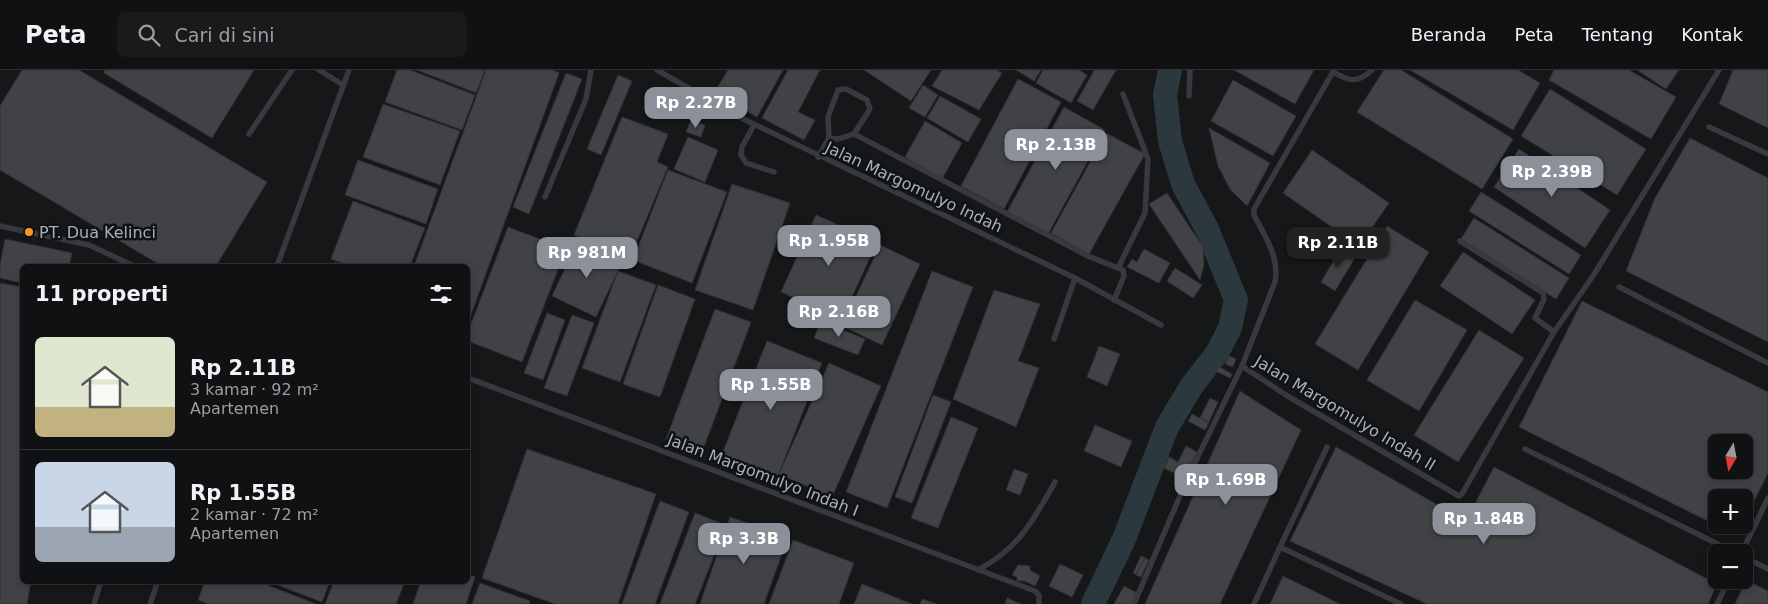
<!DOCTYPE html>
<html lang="id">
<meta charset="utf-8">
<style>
body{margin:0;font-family:"DejaVu Sans",sans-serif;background:#191a1c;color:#f1f3f6;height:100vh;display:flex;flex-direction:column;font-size:19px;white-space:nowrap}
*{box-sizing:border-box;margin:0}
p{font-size:16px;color:#9c9da0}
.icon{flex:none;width:28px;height:28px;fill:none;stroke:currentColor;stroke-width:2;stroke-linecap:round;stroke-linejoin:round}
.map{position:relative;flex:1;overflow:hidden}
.sheet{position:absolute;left:20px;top:194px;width:450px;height:320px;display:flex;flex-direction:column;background:#101113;border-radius:8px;box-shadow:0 2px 8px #0003,0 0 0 1px #303133}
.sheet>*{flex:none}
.needle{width:32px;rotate:190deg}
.buttons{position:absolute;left:1708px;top:364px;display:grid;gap:10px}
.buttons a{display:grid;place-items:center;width:45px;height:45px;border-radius:8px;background:#101113;box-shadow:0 2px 8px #0003,0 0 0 1px #303133;font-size:25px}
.price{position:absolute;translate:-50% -42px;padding:0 11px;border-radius:10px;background:#8c9099;color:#fff;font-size:16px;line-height:32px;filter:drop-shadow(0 1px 2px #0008)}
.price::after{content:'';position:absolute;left:50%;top:30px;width:15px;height:11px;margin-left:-8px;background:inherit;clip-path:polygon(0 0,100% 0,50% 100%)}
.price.on{background:#222;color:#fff}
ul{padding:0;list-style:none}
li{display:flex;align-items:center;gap:15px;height:125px;padding:0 15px}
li+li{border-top:1px solid #303133}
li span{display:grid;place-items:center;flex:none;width:140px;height:100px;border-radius:8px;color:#555}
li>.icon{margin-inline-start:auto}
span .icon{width:60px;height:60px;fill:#fffc;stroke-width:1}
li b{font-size:21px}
h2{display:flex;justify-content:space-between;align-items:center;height:60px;padding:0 15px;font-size:21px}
header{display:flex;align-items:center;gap:30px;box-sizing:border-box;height:70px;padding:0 25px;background:#101113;border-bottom:1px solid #303133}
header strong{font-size:24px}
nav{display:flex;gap:28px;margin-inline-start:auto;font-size:18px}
.search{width:350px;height:45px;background:#191a1c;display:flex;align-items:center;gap:12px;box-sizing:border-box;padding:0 18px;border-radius:8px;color:#9c9da0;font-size:19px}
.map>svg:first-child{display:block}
</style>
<header>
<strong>Peta</strong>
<div class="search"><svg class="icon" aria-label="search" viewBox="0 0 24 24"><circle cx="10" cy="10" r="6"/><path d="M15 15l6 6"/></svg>Cari di sini</div>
<nav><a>Beranda</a><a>Peta</a><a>Tentang</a><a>Kontak</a></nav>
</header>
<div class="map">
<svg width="1768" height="534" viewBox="0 0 1768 534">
<rect width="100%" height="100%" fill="#161719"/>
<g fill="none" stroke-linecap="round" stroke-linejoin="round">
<path stroke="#2b383e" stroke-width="24" d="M1093 534 1124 469 1167 357 1191 317 1217 283 1230 258 1236 230 1207 159 1183 114 1170 71 1165 25 1170 0"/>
</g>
<g fill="#404246" stroke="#303135" fill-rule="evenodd">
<path d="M22 0H79L267 112 216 196H162L0 100V36Z"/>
<path d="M105 0H254L212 68 104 3Z"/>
<path d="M397 0H410L475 25 462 60 385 32Z"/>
<path d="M417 0H485L476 23Z"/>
<path d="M486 0H552L559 3 468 253V196H414Z"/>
<path d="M728 0H783L757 47 714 23Z"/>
<path d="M788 0H820L798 42 815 50 804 70 762 48Z"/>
<path d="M864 0H931L911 31Z"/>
<path d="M942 0H996L1002 3 979 40 932 16Z"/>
<path d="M1016 0H1041L1034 11Z"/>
<path d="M1043 0H1079L1087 5 1071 33 1036 13Z"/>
<path d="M1093 0H1116L1093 40 1077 31 1094 1Z"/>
<path d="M1234 0H1314L1295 34Z"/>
<path d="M1384 0H1401L1513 69 1482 119 1357 42Z"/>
<path d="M1410 0H1518L1540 13 1513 60Z"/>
<path d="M1554 0H1629L1676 27 1651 69 1549 10Z"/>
<path d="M1637 0H1679L1666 19Z"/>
<path d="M1733 0H1768V58L1719 34Z"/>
<path d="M566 3 582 9 529 144 513 137Z"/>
<path d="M618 5 632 11 601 85 587 79Z"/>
<path d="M1018 9 1061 32 1004 139 961 116Z"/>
<path d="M1233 10 1296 46 1273 86 1211 51Z"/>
<path d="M923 15 938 25 925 47 909 38Z"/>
<path d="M1550 19 1646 79 1617 125 1521 66Z"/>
<path d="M940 26 981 49 968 72 927 48Z"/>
<path d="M383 34 460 61 440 115 363 87Z"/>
<path d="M1064 37 1105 60 1048 164 1007 142Z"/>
<path d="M622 47 668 64 657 92 668 97 630 188 574 165Z"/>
<path d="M691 50 705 55 701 67 686 62Z"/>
<path d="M925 51 962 73 942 109 905 87Z"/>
<path d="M1209 58 1270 93 1247 136 1230 119 1218 96Z"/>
<path d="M1106 63 1145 84 1089 184 1051 163Z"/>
<path d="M688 67 718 80 705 112 674 99Z"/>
<path d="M1690 68 1768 108V272L1626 201 1655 128Z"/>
<path d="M1519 79 1610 140 1585 178 1494 117Z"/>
<path d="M1312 80 1389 133 1359 176 1283 123Z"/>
<path d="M358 90 438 119 426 154 345 125Z"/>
<path d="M668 100 727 122 692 213 633 190Z"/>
<path d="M732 114 790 133 753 240 695 220Z"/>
<path d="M1481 122 1581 185 1569 204 1469 141Z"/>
<path d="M1167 123 1203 177 1204 194 1200 210 1149 134Z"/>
<path d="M353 131 425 158 410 196H351L331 189Z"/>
<path d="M816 145 877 172 842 249 781 222Z"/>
<path d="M1474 148 1569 208 1556 229 1461 169Z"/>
<path d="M1387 156 1429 182 1358 300 1315 274Z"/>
<path d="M508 157 566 179 522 292 468 271V262Z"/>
<path d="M5 169 72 183 69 196H22V213L0 208V195Z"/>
<path d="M578 171 622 192 596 247 552 226Z"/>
<path d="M880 175 920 194 882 275 842 256Z"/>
<path d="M1342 177 1356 186 1335 221 1321 212Z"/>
<path d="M1144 179 1170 193 1159 213 1127 197 1132 189 1137 192Z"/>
<path d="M1463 182 1535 230 1512 264 1440 216Z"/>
<path d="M335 192 346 196H333Z"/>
<path d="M1175 198 1202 215 1193 228 1167 211Z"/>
<path d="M618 201 656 215 620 312 582 298Z"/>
<path d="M932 201 973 217 887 438 846 422Z"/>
<path d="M0 213 22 217V511H31L27 534H0Z"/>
<path d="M658 215 695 229 660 327 623 314Z"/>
<path d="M994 220 1040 234 1018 291 1039 298 1016 357 953 329Z"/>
<path d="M1415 230 1467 260 1419 341 1367 310Z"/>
<path d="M795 231 821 243 815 258 788 247Z"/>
<path d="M1582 231 1768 322V403L1744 451V428H1716V455L1519 357ZM1716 372H1744V400H1716Z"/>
<path d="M715 239 751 252 702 382 666 369Z"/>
<path d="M547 243 565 250 543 310 524 303Z"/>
<path d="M572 245 594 253 567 326 544 318Z"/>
<path d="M821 251 865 269 858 285 814 268Z"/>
<path d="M1479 260 1524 288 1458 392 1414 365Z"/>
<path d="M767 271 822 293 776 411 720 389Z"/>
<path d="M1099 276 1120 284 1107 316 1087 307Z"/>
<path d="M1229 286 1236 289 1233 297 1225 294Z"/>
<path d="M829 293 881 316 832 427 779 404Z"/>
<path d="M1218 296 1232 304 1230 308 1216 301Z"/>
<path d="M1240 321 1301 360 1220 534H1145Z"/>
<path d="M933 325 951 332 912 433 895 427Z"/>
<path d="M1210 328 1218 332 1209 352 1200 348Z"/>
<path d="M1192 344 1209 353 1205 360 1188 351Z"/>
<path d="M951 347 978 358 938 458 911 448Z"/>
<path d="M1095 355 1132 371 1121 397 1084 381Z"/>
<path d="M1186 376 1197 382 1184 408 1164 398 1169 387 1178 392Z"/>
<path d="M1336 377 1466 451 1494 397 1717 514 1708 534H1427L1290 471Z"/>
<path d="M527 379 656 424 618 534H555L482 508Z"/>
<path d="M1014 399 1028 404 1020 425 1006 420Z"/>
<path d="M660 431 689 442 655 534H622Z"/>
<path d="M695 443 726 455 695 534H660Z"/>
<path d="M730 447 788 467 764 534H700Z"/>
<path d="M1717 455H1742L1737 465Z"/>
<path d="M793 470 854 493 839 534H769Z"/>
<path d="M1141 486 1145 488 1136 505 1133 503Z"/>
<path d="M1145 488 1149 490 1141 507 1136 505Z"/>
<path d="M1060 494 1083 505 1072 527 1049 516Z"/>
<path d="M1018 495 1030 496V500L1040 506 1035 516 1025 511H1017V507L1012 505Z"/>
<path d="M468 504 475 507 466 534H413L421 511H468Z"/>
<path d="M1283 506 1340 534H1270Z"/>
<path d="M1746 510 1768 521V534H1735Z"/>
<path d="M205 511H257L316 534H208L198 530Z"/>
<path d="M267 511H330L322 532Z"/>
<path d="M334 511H405L396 534H325Z"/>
<path d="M480 513 530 531 529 534H472Z"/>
<path d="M862 514 912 534H854Z"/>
<path d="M1124 516 1137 523 1131 534H1114Z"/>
<path d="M1007 528 1021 534H1005Z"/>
<path d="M922 529 937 534H920Z"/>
</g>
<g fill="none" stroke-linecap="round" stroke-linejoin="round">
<g stroke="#37393e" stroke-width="5.5">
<path d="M319 0 343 15"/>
<path d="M657 0 737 46 1075 208 1161 255"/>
<path d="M1333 2C1349 11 1357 14 1372 0"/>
<path d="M1189 26 1190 0"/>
<path d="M754 55 742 77 741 85 746 93 774 102"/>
<path d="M1709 57 1768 84"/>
<path d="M249 64 292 0"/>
<path d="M854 64 1088 186 1123 200 1124 206 1114 230"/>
<path d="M818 87 829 68 828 47 838 20 846 19 867 30 870 39 854 64 838 69 829 68"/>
<path d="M545 127 586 29 591 0"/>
<path d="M0 156 89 175 134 196"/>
<path d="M1460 171 1543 223 1544 229 1535 248 1554 262"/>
<path d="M277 196 349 0"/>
<path d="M1118 198 1145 143 1148 89 1123 24"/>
<path d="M1619 217 1768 293"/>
<path d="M1054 269 1075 208"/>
<path d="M1242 296 1289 327 1459 426 1462 424 1554 262 1593 206 1719 0"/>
<path d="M468 308 1035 521 1039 525V534"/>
<path d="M1525 379 1734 482"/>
<path d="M1280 477 1327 377"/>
<path d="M1742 482 1768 428"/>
<path d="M1744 487 1768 499"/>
<path d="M978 500C1019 478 1033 451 1055 412"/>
<path d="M94 534 101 511"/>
<path d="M150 534 158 511"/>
<path d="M1134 534 1188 407 1242 296 1275 212C1280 187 1265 167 1254 145V139L1334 0"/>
<path d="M1254 534 1280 477 1401 534"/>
<path d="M1717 534 1729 510"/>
</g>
</g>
<circle fill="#ff9528" stroke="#111214" stroke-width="2" cx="29" cy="162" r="5"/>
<g text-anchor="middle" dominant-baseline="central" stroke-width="5" stroke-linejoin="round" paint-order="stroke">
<g font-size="16" fill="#a7b0b9" stroke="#111214">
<text transform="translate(914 117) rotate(25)">Jalan Margomulyo Indah</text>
<text transform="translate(1345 343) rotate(31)">Jalan Margomulyo Indah II</text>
<text transform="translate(763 405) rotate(21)">Jalan Margomulyo Indah I</text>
</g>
<g font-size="16" fill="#a7b0b9" stroke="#111214" text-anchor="start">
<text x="39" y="162">PT. Dua Kelinci</text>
</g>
</g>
</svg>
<div class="buttons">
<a><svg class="needle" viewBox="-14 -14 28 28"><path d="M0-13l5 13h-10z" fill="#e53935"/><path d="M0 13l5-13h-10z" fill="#9c9da0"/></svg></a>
<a>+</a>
<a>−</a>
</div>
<b class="price" style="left:696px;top:59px">Rp 2.27B</b>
<b class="price" style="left:1056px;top:101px">Rp 2.13B</b>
<b class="price" style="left:1552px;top:128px">Rp 2.39B</b>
<b class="price" style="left:829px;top:197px">Rp 1.95B</b>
<b class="price on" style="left:1338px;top:199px">Rp 2.11B</b>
<b class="price" style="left:587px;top:209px">Rp 981M</b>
<b class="price" style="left:839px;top:268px">Rp 2.16B</b>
<b class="price" style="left:771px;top:341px">Rp 1.55B</b>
<b class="price" style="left:1226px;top:436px">Rp 1.69B</b>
<b class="price" style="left:1484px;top:475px">Rp 1.84B</b>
<b class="price" style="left:744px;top:495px">Rp 3.3B</b>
<section class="sheet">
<h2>11 properti<svg class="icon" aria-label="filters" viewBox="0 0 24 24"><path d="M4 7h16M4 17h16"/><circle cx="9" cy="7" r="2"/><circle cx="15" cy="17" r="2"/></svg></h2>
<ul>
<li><span style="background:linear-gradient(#dfe7d0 70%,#c2b280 0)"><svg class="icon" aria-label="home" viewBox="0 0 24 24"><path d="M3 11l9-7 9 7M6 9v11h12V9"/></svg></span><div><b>Rp 2.11B</b><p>3 kamar · 92 m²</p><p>Apartemen</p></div></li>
<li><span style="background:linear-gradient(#c9d6e8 65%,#9aa5b1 0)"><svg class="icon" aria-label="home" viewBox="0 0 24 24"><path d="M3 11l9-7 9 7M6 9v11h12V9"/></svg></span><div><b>Rp 1.55B</b><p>2 kamar · 72 m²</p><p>Apartemen</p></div></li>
</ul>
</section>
</div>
